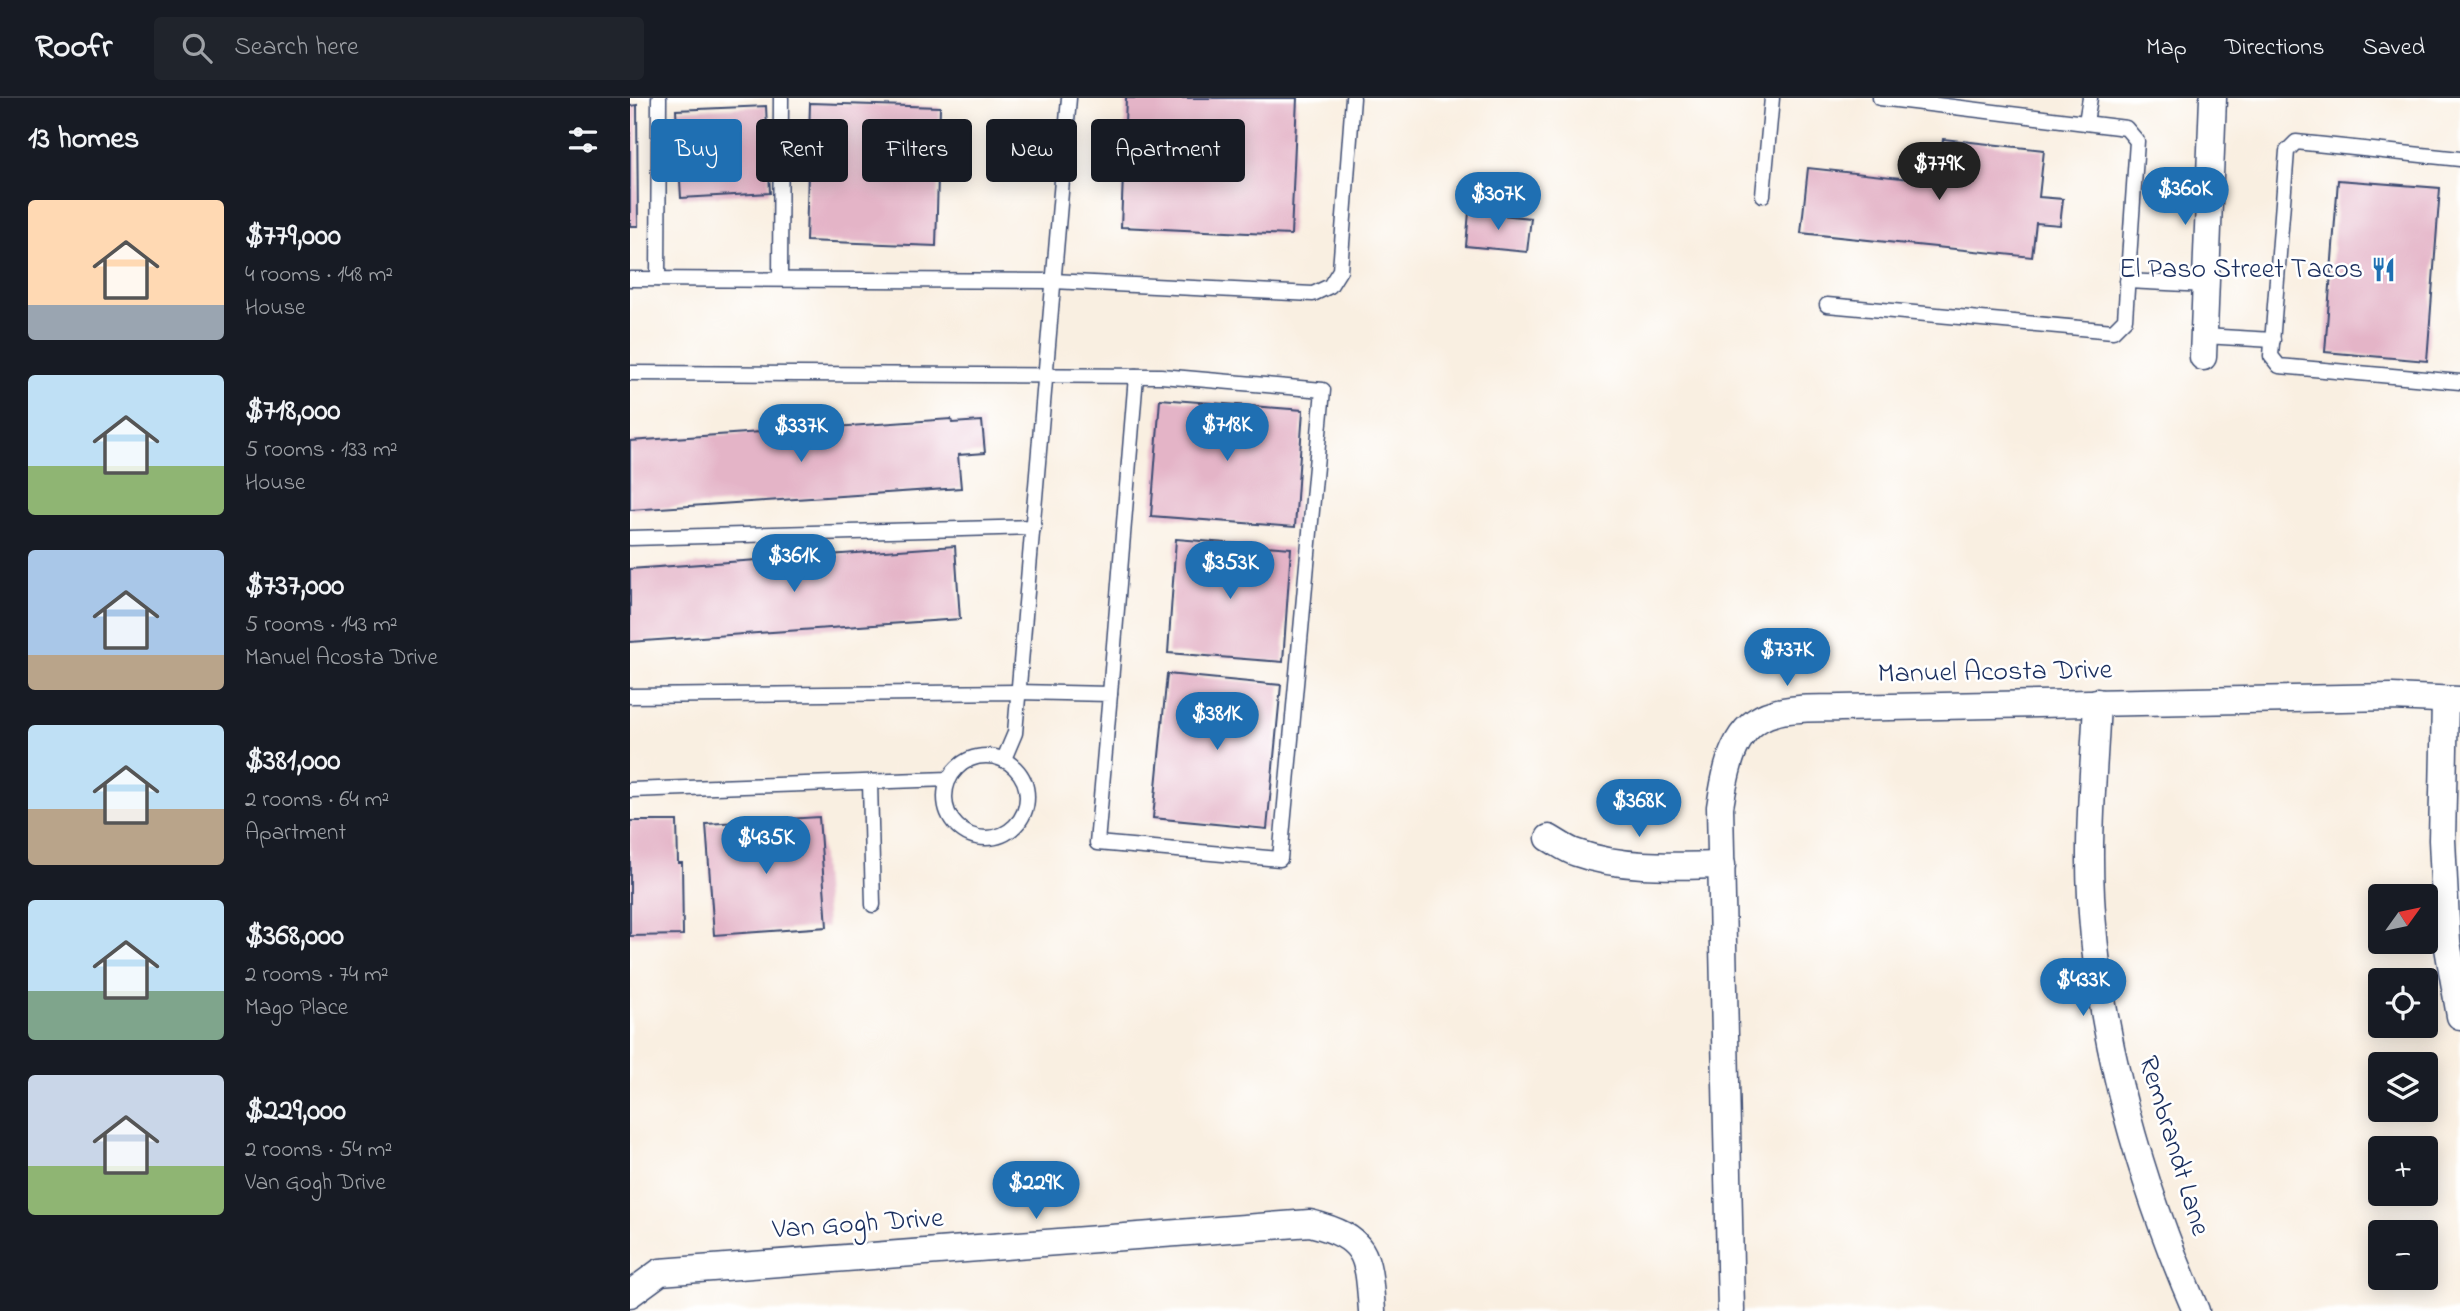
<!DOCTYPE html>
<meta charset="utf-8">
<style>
body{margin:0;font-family:"Indie Flower",sans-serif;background:#20242c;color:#f1f3f6;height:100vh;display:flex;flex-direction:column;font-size:26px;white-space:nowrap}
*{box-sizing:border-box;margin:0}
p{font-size:23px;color:#9ea1a6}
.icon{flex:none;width:38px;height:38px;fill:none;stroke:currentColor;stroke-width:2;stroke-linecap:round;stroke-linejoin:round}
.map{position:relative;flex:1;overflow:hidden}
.details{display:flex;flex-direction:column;background:#171b24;width:630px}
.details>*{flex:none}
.hud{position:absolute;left:21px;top:21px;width:665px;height:63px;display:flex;gap:14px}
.needle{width:46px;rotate:57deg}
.controls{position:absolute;left:1738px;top:786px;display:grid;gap:14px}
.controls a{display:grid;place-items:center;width:70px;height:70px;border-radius:7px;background:#171b24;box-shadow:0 4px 18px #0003;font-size:35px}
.price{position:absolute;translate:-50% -60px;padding:0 16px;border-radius:24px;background:#1f6fb2;color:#fff;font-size:23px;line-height:46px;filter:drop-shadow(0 2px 4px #0008)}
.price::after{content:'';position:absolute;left:50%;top:42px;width:21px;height:16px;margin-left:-10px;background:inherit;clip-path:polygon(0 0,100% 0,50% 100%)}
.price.active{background:#222;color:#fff}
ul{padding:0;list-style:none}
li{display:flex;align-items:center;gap:21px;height:175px;padding:0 28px}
li span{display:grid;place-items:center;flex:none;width:196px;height:140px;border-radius:7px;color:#555}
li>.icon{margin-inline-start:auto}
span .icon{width:84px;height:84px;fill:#fffc;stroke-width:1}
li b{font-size:30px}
h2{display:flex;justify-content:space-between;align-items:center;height:84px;padding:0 28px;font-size:30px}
.chip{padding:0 24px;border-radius:7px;background:#171b24;box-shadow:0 4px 18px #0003;font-size:24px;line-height:63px}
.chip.active{background:#1f6fb2;color:#fff}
header{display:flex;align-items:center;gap:42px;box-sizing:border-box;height:98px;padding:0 35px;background:#171b24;border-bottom:2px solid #363941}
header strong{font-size:33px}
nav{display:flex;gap:38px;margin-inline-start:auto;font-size:24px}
.search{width:490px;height:63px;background:#20242c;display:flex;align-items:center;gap:18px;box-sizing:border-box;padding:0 24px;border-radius:7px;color:#9ea1a6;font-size:26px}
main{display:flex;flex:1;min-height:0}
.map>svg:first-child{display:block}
</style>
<header>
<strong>Roofr</strong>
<div class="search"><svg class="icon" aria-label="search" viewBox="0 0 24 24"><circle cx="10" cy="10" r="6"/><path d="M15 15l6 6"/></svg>Search here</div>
<nav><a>Map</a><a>Directions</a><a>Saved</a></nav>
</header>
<main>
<section class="details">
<h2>13 homes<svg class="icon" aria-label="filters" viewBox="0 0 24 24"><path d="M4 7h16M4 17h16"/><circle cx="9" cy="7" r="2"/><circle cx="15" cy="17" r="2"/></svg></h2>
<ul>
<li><span style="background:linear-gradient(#ffd9b3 75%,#9aa5b1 0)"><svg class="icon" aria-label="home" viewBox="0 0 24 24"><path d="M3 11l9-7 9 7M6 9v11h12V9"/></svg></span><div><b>$779,000</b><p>4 rooms · 148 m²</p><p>House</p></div></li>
<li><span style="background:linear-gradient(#bfe0f5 65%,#8fb573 0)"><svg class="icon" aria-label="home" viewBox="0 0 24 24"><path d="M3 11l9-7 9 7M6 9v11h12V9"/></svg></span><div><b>$718,000</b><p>5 rooms · 133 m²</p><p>House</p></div></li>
<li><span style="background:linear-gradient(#a9c7e8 75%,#b9a48a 0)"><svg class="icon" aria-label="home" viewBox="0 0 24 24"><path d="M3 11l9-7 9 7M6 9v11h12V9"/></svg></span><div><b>$737,000</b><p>5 rooms · 143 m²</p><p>Manuel Acosta Drive</p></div></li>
<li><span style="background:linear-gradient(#bfe0f5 60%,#b9a48a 0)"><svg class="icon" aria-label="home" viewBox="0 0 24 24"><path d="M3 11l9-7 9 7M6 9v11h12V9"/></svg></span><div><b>$381,000</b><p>2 rooms · 64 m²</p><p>Apartment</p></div></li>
<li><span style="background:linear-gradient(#bfe0f5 65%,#7fa58c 0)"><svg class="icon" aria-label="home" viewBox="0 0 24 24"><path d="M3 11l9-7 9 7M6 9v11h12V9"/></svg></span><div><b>$368,000</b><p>2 rooms · 74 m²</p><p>Mago Place</p></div></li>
<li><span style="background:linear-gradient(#c9d6e8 65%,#8fb573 0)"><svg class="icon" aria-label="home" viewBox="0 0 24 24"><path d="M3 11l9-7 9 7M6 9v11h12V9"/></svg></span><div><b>$229,000</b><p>2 rooms · 54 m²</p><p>Van Gogh Drive</p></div></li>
</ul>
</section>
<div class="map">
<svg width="1830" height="1213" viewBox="0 0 1830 1213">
<rect width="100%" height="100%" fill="#fff"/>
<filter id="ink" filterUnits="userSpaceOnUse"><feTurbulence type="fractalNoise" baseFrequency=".0143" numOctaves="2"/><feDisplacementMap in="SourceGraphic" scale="14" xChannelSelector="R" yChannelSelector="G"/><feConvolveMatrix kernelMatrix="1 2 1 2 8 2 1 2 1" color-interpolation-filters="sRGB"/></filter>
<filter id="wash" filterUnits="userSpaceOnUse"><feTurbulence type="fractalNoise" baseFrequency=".00686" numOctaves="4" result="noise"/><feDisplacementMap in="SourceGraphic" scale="28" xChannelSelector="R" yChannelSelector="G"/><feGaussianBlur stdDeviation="1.57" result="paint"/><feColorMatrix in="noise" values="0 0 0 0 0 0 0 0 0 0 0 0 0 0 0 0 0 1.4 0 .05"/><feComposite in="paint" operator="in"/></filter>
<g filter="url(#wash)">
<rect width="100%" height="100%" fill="#f9efe1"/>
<g id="blocks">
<g fill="#e4b4c7">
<path d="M496 0H667L661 137 491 129Z"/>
<path d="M180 5 310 9 306 148 176 143Z"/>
<path d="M7 7 8 128H0V8Z"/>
<path d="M136 8 140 95 51 100 46 12Z"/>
<path d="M1313 41 1414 52 1409 99 1433 101 1430 127 1406 125 1402 159 1171 135 1178 70 1308 84Z"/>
<path d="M1708 82 1810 90 1797 263 1695 254Z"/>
<path d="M839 114 901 120 897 154 836 148Z"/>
<path d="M530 301 673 312 665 429 521 418Z"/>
<path d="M321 321 322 325 352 323 355 355 328 357 331 390 0 412V343Z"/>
<path d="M546 441 661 450 653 564 538 555Z"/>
<path d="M325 448 330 521 0 544V471Z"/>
<path d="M537 576 651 587 637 731 523 720Z"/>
<path d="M189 719 197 829 84 837 76 726Z"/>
<path d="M0 723H47L48 765H52L53 837 0 838Z"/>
</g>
</g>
</g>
<g filter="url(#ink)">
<use href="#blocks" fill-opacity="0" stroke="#3c4c72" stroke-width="2"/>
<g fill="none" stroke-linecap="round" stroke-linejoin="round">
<defs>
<g id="service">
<path d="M1456 24 1460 0"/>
<path d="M1830 61 1666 44 1657 53 1641 258 1649 268 1830 284"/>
<path d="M1133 97 1142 0"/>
<path d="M0 181 423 183 683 196 700 188 710 172 723 0"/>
<path d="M28 181 29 0"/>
<path d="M150 181 151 0"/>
<path d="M1497 183 1576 187"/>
<path d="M1197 207 1483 233 1495 221 1507 43 1496 30 1250 0"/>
<path d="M1574 238 1643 242"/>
<path d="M0 275 531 278 693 292 650 761 467 745 480 596 387 594 0 598"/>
<path d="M0 440 404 429"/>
<path d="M480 596 506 278"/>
<circle cx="356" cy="699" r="41"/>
<path d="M374 661 385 635 439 0"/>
<path d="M240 684 243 807"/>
<path d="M0 692 319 681"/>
</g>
<g id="minor">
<path d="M1573 259 1583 0"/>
<path d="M1467 604C1465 654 1460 704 1460 753 1459 908 1505 1073 1566 1213"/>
<path d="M1815 604 1812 742 1817 844 1830 918"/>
<path d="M919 740C928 745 937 752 947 755 992 771 1046 768 1092 767"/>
<path d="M0 1196 30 1174 680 1125C739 1140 738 1158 742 1213"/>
<path d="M1101 1213 1090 709C1096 673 1102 626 1144 615 1163 609 1189 611 1210 610L1762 599 1830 602"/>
</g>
</defs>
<use href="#service" stroke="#3c4c72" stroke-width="17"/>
<use href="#minor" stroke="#3c4c72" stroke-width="29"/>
<use href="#service" stroke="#fff" stroke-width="14"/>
<use href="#minor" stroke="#fff" stroke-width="26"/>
</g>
</g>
<defs>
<symbol id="restaurant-bare" viewBox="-9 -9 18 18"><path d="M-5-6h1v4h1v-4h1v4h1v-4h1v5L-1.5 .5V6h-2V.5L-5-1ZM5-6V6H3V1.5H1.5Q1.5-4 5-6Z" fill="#1f6fb2" stroke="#fff" stroke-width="2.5" paint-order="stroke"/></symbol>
</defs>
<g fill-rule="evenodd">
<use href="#restaurant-bare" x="1736" y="154" width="35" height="35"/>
</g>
<g text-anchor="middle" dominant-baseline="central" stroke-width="5" stroke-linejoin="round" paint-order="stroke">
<g font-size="28" fill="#1b2f5e" stroke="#fff" text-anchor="end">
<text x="1733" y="172">El Paso Street Tacos</text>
</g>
<g font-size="28" fill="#1b2f5e" stroke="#fff">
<text transform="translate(1365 575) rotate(-1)">Manuel Acosta Drive</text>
<text transform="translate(1543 1048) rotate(73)">Rembrandt Lane</text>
<text transform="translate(228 1127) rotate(-4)">Van Gogh Drive</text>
</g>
</g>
</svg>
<div class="controls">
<a><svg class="needle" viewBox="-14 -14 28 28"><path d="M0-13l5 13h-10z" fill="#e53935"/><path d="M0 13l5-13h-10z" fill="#9ea1a6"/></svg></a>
<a><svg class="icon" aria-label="locate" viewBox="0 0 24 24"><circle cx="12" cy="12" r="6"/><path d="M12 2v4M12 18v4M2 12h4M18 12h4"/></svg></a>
<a><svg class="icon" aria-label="layers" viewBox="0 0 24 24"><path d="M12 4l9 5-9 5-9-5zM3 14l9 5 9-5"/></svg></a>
<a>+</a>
<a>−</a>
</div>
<b class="price active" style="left:1309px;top:104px">$779K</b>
<b class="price" style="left:1555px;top:129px">$360K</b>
<b class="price" style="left:868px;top:134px">$307K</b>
<b class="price" style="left:597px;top:365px">$718K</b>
<b class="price" style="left:171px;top:366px">$337K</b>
<b class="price" style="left:164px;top:496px">$361K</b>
<b class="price" style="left:600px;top:503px">$353K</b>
<b class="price" style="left:1157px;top:590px">$737K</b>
<b class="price" style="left:587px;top:654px">$381K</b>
<b class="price" style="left:1009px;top:741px">$368K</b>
<b class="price" style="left:136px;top:778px">$435K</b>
<b class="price" style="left:1453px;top:920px">$433K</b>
<b class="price" style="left:406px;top:1123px">$229K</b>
<div class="hud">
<a class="chip active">Buy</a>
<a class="chip">Rent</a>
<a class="chip">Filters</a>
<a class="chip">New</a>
<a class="chip">Apartment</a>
</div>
</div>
</main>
